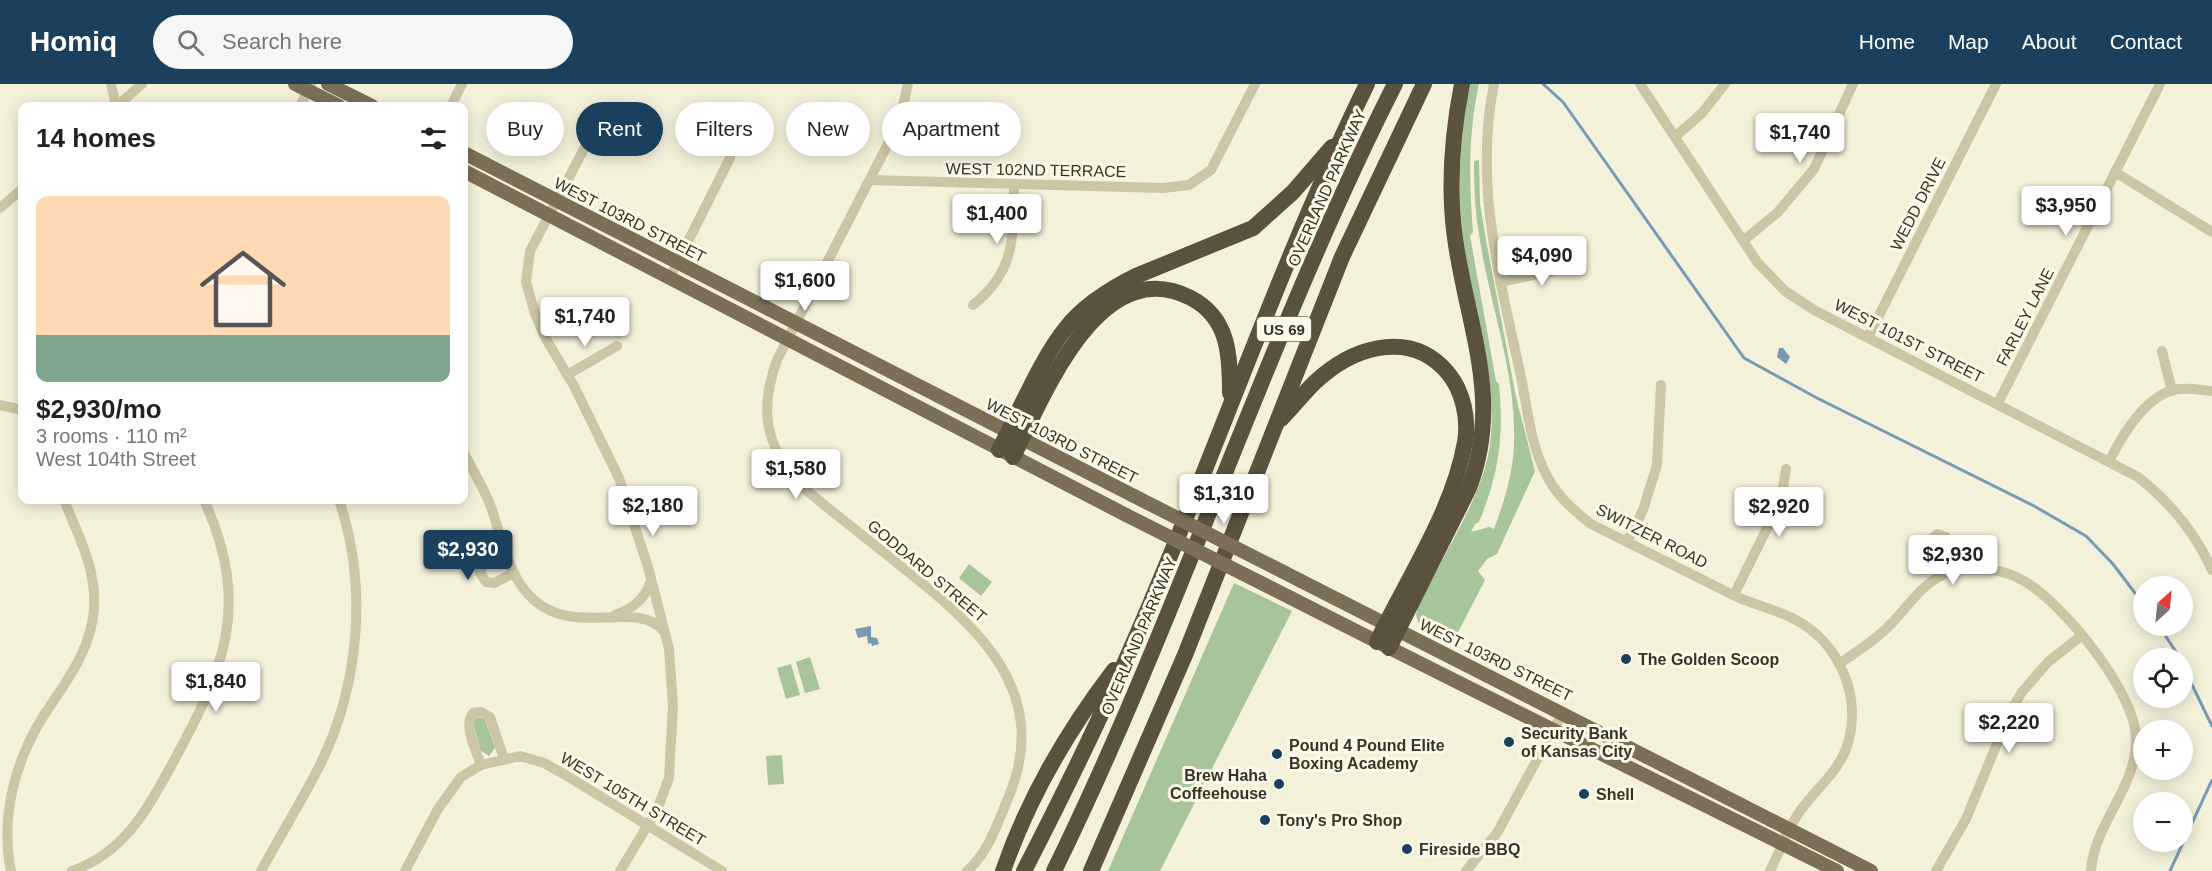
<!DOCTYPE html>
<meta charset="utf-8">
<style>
body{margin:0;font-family:Helvetica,sans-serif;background:#f6f6f6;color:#222;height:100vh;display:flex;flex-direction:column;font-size:22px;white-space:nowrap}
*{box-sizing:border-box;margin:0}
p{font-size:20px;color:#767676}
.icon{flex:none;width:33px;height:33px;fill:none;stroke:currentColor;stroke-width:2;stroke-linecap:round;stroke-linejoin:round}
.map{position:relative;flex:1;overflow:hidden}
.drawer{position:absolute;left:18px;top:18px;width:450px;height:402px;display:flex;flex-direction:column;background:#fff;border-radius:12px;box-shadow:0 3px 15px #0003}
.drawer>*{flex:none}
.top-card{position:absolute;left:486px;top:18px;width:570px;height:54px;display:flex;gap:12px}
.needle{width:39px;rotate:27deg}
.controls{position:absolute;left:2133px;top:492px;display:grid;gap:12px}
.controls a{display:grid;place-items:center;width:60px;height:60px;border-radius:50%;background:#fff;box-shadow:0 3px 15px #0003;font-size:30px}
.price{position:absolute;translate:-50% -51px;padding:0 14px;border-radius:6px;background:#fff;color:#222;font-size:20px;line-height:39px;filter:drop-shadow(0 2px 3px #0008)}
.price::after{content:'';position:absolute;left:50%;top:36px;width:18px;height:14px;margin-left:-9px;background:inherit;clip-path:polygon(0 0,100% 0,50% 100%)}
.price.active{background:#1a405d;color:#fff}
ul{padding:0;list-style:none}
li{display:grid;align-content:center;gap:12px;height:318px;padding:0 18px}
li+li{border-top:2px solid #e0e0e0}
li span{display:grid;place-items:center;height:186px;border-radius:12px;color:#555}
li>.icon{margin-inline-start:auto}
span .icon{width:108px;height:108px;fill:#fffc;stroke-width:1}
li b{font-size:26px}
h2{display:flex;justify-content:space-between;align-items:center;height:72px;padding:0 18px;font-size:26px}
.pill{padding:0 21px;border-radius:27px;background:#fff;box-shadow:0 3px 15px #0003;font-size:21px;line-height:54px}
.pill.active{background:#1a405d;color:#fff}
header{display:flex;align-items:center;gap:36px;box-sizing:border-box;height:84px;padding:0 30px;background:#1a405d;color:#fff}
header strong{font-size:28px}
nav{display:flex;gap:33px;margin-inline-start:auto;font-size:21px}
.search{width:420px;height:54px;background:#f6f6f6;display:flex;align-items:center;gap:15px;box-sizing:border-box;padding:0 21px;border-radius:33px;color:#767676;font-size:22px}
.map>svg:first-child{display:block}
</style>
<header>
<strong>Homiq</strong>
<div class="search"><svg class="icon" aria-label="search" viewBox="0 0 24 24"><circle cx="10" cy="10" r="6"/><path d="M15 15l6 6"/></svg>Search here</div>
<nav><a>Home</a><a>Map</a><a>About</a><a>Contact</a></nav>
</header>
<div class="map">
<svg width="2212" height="787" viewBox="0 0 2212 787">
<rect width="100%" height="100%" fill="#f4f1db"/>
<g fill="#a7c49a">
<path d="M1470 0H1479C1468 49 1469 99 1473 148L1470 152 1496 297 1499 300C1504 354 1499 389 1479 438L1475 440 1471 448 1489 443 1494 445C1504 418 1513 390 1514 361 1517 289 1489 220 1479 150 1475 126 1474 102 1474 77L1479 76 1480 120 1486 156 1516 313 1535 387 1497 470 1487 475 1478 487 1485 496 1452 560 1420 543 1416 531C1418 517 1429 502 1435 490 1457 447 1487 401 1491 352 1496 289 1474 229 1465 167 1456 111 1459 56 1470 0Z"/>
<path d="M969 480 992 498 981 512 959 494Z"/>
<path d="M1234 499 1292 527 1160 787H1108Z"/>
<path d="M810 573 820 605 805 609 796 578Z"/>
<path d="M791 580 800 611 786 615 777 584Z"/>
<path d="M477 633 485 635 495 664 489 672 480 666 473 639Z"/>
<path d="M782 671 784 700 768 701 766 672Z"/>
</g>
<g fill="#789bb3">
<path d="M1779 264H1783L1790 273 1786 280 1777 273Z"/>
<path d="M871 542V553L877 554 879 560 872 562 871 559 868 560 867 552 858 554 855 545Z"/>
</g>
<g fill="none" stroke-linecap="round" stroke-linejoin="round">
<g stroke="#789bb3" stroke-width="3">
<path d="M1543 0 1563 18 1744 274 1817 314 2034 422 2086 452 2113 480 2144 521"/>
<path d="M2159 542 2180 574"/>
<path d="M2182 580 2212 642"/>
<path d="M2170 787 2212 696"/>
</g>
<g stroke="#cdc6a6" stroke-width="10">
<path d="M111 0 116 22"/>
<path d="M908 0 901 31 892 52 777 276C759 326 765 360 799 400 833 429 868 455 902 483 978 543 1052 607 1009 712 998 738 989 768 967 787"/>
<path d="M1494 0C1474 98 1499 192 1520 288 1527 321 1530 360 1546 390 1556 411 1573 426 1591 440 1637 463 1683 486 1729 509 1750 520 1772 524 1792 534 1840 557 1864 615 1846 665 1836 691 1813 707 1798 730 1787 747 1779 769 1770 787"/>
<path d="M1640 0 1757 178 1785 207 1814 226 2138 393C2171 419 2195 448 2212 486"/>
<path d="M117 22 142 0"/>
<path d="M300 22 311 0"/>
<path d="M451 22 462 0"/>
<path d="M603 29 530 167 526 198 535 230 546 255 574 302 619 394 648 483 669 565 673 622 669 694 657 726 620 787"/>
<path d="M1675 53 1702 29 1725 0"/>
<path d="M2115 88 2212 148"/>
<path d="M870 96 1163 104 1189 101 1211 86 1255 0"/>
<path d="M0 124 22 105"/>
<path d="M1743 157 1778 128 1814 85 1853 0"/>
<path d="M670 193 730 74"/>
<path d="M1500 198 1578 181"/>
<path d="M973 221C1017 186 1013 151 1014 100"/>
<path d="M1868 253 1996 0"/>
<path d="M2162 267 2172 307"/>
<path d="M567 291 617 262"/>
<path d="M1998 319 2160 0"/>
<path d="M0 321 22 326"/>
<path d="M464 369C472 385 482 401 489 418 502 451 506 492 535 517 578 553 636 515 664 547"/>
<path d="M2110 376C2122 351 2148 308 2179 305 2190 304 2201 306 2212 307"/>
<path d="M1627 458 1643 426 1657 381 1661 301"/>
<path d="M505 468 485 477 480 489 486 498 494 499 514 489"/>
<path d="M1941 492 1929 461 1930 456 1937 450 1946 453 1957 485"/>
<path d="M1734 511 1781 416 1786 385"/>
<path d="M615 531C633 525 646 514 651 496"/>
<path d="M1839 580C1855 569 1872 558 1886 545 1907 525 1921 498 1949 488 1971 480 2004 485 2024 497 2064 520 2136 609 2136 655 2137 704 2094 739 2091 787"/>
<path d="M481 681C476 665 463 644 473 629L481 628 490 633 504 675"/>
<path d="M11 787C0 733 15 677 44 631 66 598 91 566 94 525 97 486 78 451 64 416"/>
<path d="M72 787C123 769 145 729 170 684 223 587 253 524 204 416"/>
<path d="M261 787C280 752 301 718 319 683 360 601 368 502 339 416"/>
<path d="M405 787 438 725 461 693 481 681 520 672 544 679 564 690 722 787"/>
<path d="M1466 787 1497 749 1563 628"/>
<path d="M1936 787 1966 735 2010 628 2022 608 2048 578 2081 552"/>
</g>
<g stroke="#7b7057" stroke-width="14">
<path d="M295 0 339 22"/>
<path d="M328 0 372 22"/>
<path d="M464 69 1134 412"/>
<path d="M464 87 1126 431"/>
<path d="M1301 497 1871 787"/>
<path d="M1291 514C1473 607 1655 696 1837 787"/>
</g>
<g stroke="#5a513e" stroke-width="16">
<path d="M1281 335C1295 321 1307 304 1322 292 1359 261 1413 247 1448 289 1463 307 1469 335 1465 358 1453 427 1407 495 1377 558"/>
<path d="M999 366C1019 329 1040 276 1066 244 1084 221 1110 205 1136 192L1253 144 1293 108 1332 63"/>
<path d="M1013 373C1043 313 1099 167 1191 214 1229 234 1230 271 1230 309"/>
<path d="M1389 564 1469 404C1503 315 1467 242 1455 154 1448 103 1452 51 1462 0"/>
<path d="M1003 787C1028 715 1068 646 1114 586"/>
<path d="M1024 787C1062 713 1099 638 1132 562 1214 376 1278 182 1367 0"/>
<path d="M1054 787C1180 530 1266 255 1395 0"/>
<path d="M1091 787 1185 571 1342 173 1424 0"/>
</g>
<g stroke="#7b7057" stroke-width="14">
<path d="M1134 412 1301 497"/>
<path d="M1126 431 1291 514"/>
</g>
</g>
<g fill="#1a405d" stroke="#fbf9e8" stroke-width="2">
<circle cx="1626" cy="575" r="6"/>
<circle cx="1509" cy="658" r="6"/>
<circle cx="1277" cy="670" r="6"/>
<circle cx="1279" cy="700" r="6"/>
<circle cx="1584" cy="710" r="6"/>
<circle cx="1265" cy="736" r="6"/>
<circle cx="1407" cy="765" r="6"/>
</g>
<g text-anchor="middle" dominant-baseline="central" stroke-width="6" stroke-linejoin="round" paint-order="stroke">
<rect fill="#fbf9e8" stroke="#726e61" stroke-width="1.5" x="1257" y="233" width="54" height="24" rx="4.5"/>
<g font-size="15" font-weight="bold" fill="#383327">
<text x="1284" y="245">US 69</text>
</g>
<g font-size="16" fill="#383327" stroke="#fbf9e8">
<text transform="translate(1036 86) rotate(1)">WEST 102ND TERRACE</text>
<text transform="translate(1327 104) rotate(-66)">OVERLAND PARKWAY</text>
<text transform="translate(1918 120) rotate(-63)">WEDD DRIVE</text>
<text transform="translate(630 136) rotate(27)">WEST 103RD STREET</text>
<text transform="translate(2025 233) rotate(-63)">FARLEY LANE</text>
<text transform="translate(1909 257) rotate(27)">WEST 101ST STREET</text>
<text transform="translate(1062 357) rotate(27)">WEST 103RD STREET</text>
<text transform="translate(1652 452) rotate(27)">SWITZER ROAD</text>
<text transform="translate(927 487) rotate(40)">GODDARD STREET</text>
<text transform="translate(1139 552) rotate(-67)">OVERLAND PARKWAY</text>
<text transform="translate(1496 576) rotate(26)">WEST 103RD STREET</text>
<text transform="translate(633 715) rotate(31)">WEST 105TH STREET</text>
</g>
<g font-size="16" font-weight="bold" fill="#383327" stroke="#fbf9e8" text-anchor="start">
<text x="1638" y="575">The Golden Scoop</text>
<text x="1521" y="649">Security Bank<tspan x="1521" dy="18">of Kansas City</tspan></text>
<text x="1289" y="661">Pound 4 Pound Elite<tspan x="1289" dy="18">Boxing Academy</tspan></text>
<text x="1267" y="691" text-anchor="end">Brew Haha<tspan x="1267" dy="18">Coffeehouse</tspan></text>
<text x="1596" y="710">Shell</text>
<text x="1277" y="736">Tony's Pro Shop</text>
<text x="1419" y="765">Fireside BBQ</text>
</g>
</g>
</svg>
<div class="controls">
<a><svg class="needle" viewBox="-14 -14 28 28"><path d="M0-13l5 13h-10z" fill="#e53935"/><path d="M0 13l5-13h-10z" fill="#767676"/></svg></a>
<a><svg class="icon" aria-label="locate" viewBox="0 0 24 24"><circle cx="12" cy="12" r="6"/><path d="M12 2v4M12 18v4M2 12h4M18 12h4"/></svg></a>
<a>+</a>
<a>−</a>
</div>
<b class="price" style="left:1800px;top:80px">$1,740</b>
<b class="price" style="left:2066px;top:153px">$3,950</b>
<b class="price" style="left:997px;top:161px">$1,400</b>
<b class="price" style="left:1542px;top:203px">$4,090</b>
<b class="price" style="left:805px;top:228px">$1,600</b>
<b class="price" style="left:585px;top:264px">$1,740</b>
<b class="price" style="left:796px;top:416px">$1,580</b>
<b class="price" style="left:1224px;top:441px">$1,310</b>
<b class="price" style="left:653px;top:453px">$2,180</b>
<b class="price" style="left:1779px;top:454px">$2,920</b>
<b class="price active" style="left:468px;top:497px">$2,930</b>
<b class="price" style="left:1953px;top:502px">$2,930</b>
<b class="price" style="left:216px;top:629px">$1,840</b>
<b class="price" style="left:2009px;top:670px">$2,220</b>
<div class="top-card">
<a class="pill">Buy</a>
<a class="pill active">Rent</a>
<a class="pill">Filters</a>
<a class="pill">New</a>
<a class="pill">Apartment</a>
</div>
<section class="drawer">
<h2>14 homes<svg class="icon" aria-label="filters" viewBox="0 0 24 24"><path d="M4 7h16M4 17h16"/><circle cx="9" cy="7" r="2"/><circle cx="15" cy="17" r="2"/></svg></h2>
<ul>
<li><span style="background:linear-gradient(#ffd9b3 75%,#7fa58c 0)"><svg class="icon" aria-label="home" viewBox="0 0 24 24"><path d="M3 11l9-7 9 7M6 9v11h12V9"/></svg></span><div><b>$2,930/mo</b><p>3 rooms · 110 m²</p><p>West 104th Street</p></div></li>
</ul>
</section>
</div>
